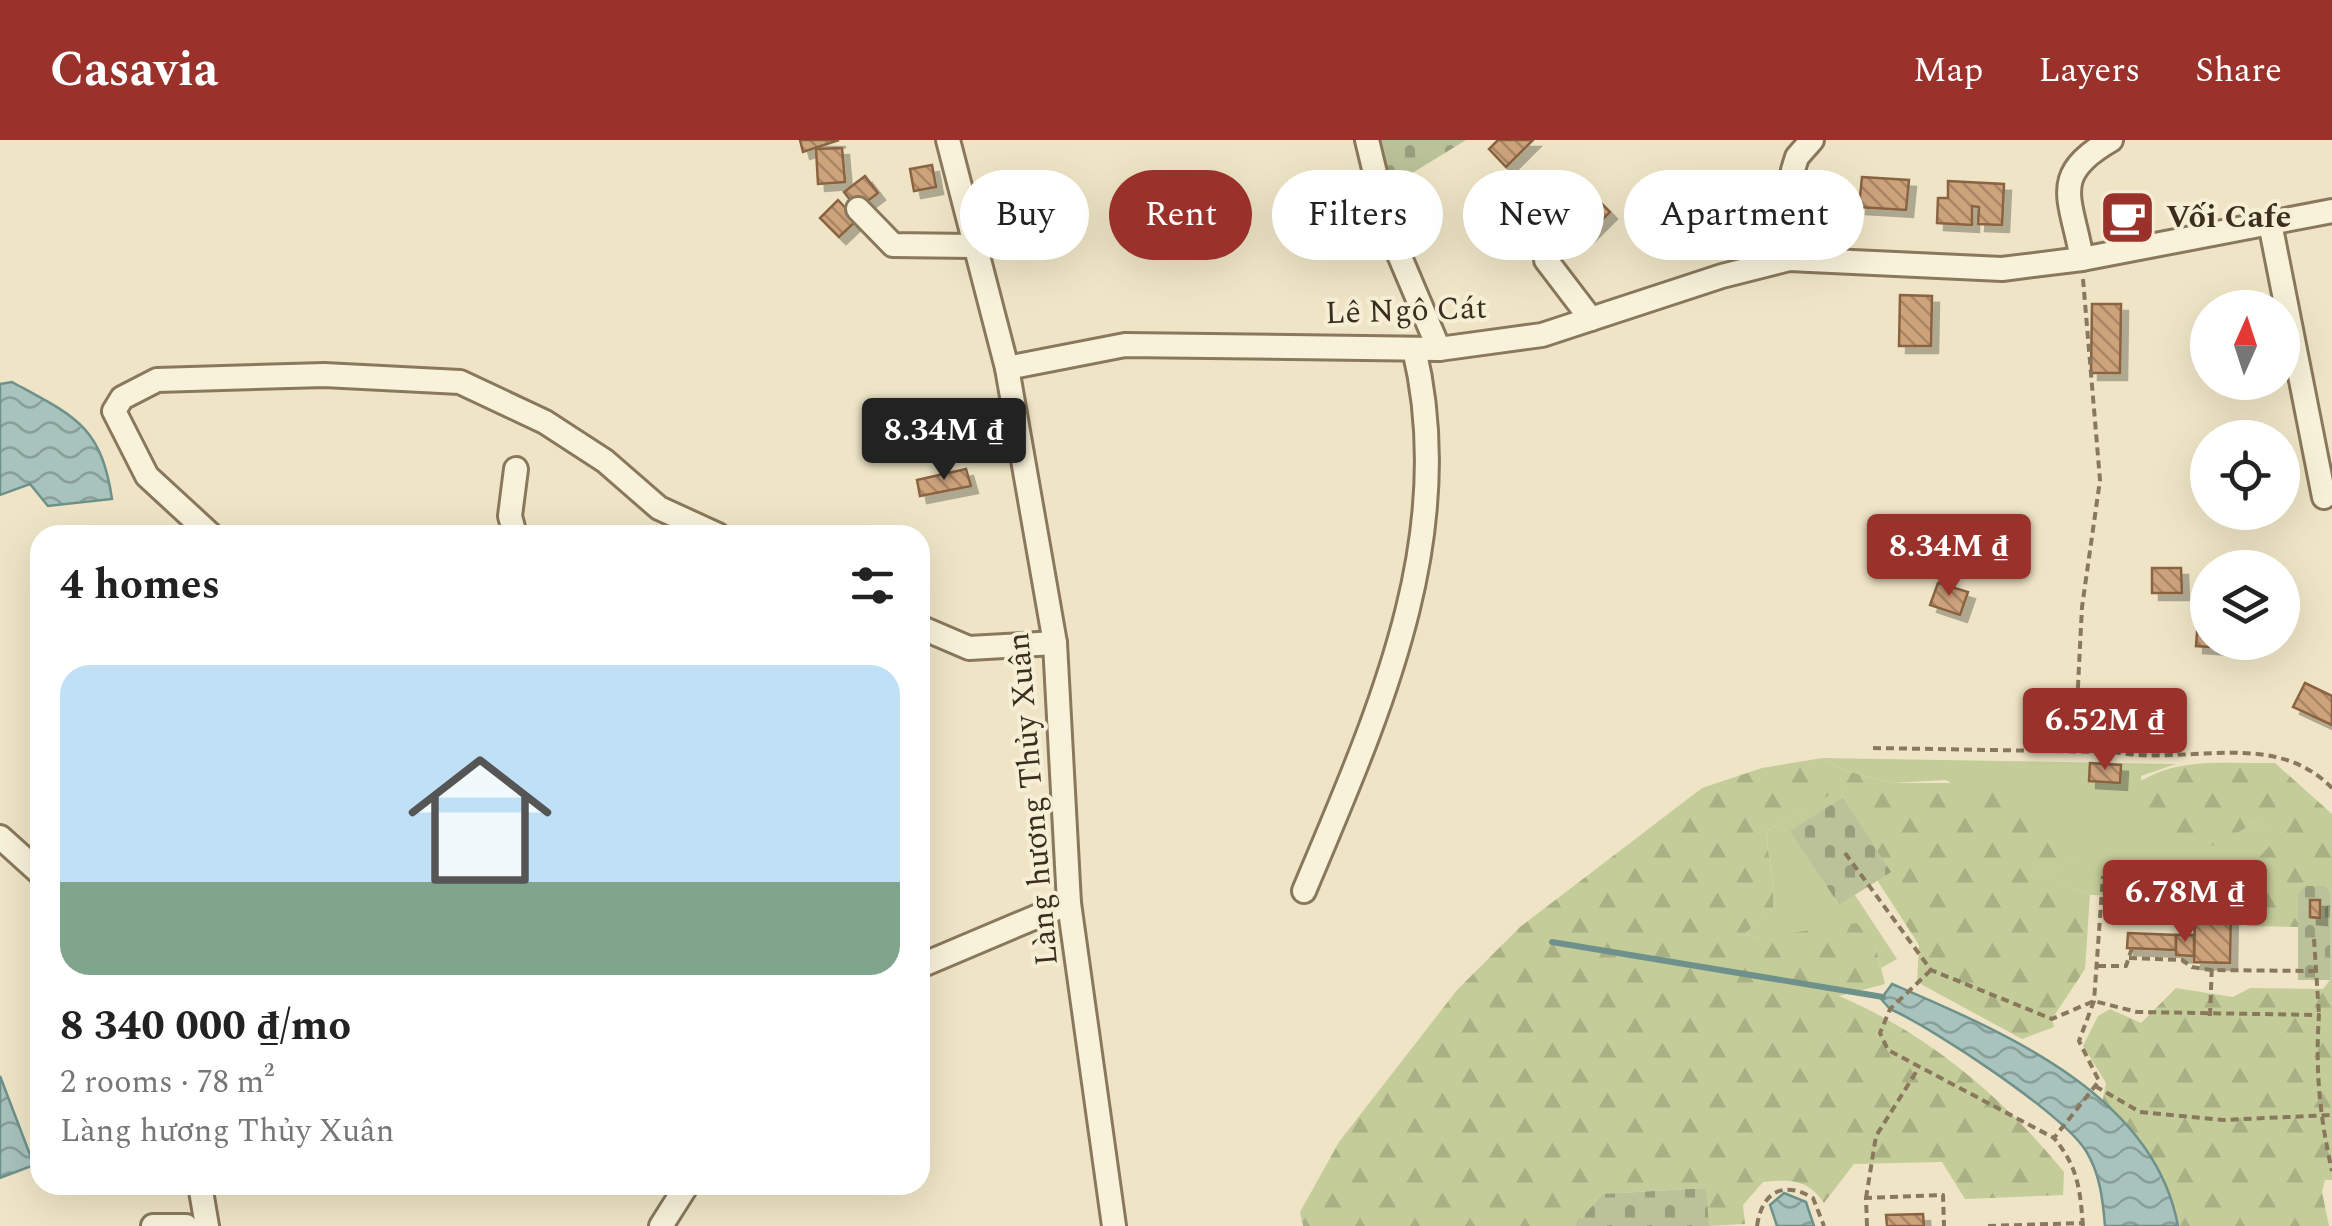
<!DOCTYPE html>
<meta charset="utf-8">
<style>
body{margin:0;font-family:Spectral,serif;background:#f6f6f6;color:#222;height:100vh;display:flex;flex-direction:column;font-size:38px;white-space:nowrap}
*{box-sizing:border-box;margin:0}
p{font-size:32px;color:#767676}
.icon{flex:none;width:55px;height:55px;fill:none;stroke:currentColor;stroke-width:2;stroke-linecap:round;stroke-linejoin:round}
.map{position:relative;flex:1;overflow:hidden}
.sheet{position:absolute;left:30px;top:385px;width:900px;height:670px;display:flex;flex-direction:column;background:#fff;border-radius:30px;box-shadow:0 10px 40px #0002}
.sheet>*{flex:none}
.top-card{position:absolute;left:960px;top:30px;width:950px;height:90px;display:flex;gap:20px}
.needle{width:65px;rotate:3deg}
.buttons{position:absolute;left:2190px;top:150px;display:grid;gap:20px}
.buttons a{display:grid;place-items:center;width:110px;height:110px;border-radius:50%;background:#fff;box-shadow:0 10px 40px #0002;font-size:50px}
.price{position:absolute;translate:-50% -85px;padding:0 22px;border-radius:10px;background:#9a322b;color:#fff;font-size:32px;line-height:65px;filter:drop-shadow(0 2px 5px #0008)}
.price::after{content:'';position:absolute;left:50%;top:60px;width:30px;height:22px;margin-left:-15px;background:inherit;clip-path:polygon(0 0,100% 0,50% 100%)}
.price.current{background:#222;color:#fff}
ul{padding:0;list-style:none}
li{display:grid;align-content:center;gap:20px;height:530px;padding:0 30px}
li span{display:grid;place-items:center;height:310px;border-radius:30px;color:#555}
li>.icon{margin-inline-start:auto}
span .icon{width:180px;height:180px;fill:#fffc;stroke-width:1}
li b{font-size:42px}
h2{display:flex;justify-content:space-between;align-items:center;height:120px;padding:0 30px;font-size:42px}
.tag{padding:0 35px;border-radius:45px;background:#fff;box-shadow:0 10px 40px #0002;font-size:35px;line-height:90px}
.tag.current{background:#9a322b;color:#fff}
header{display:flex;align-items:center;gap:60px;box-sizing:border-box;height:140px;padding:0 50px;background:#9a322b;color:#fff}
header strong{font-size:48px}
nav{display:flex;gap:55px;margin-inline-start:auto;font-size:35px}
.map>svg:first-child{display:block}
</style>
<header>
<strong>Casavia</strong>
<nav><a>Map</a><a>Layers</a><a>Share</a></nav>
</header>
<div class="map">
<svg width="2332" height="1086" viewBox="0 0 2332 1086">
<defs>
<pattern id="forest-firs" width="22" height="20" patternUnits="userSpaceOnUse" patternTransform="scale(2.5)"><rect width="22" height="20" fill="#c4cd9a"/><path d="M5 1l3.5 6h-7zM16 11l3.5 6h-7z" fill="#a9b084"/></pattern>
<pattern id="cemetery-stones" width="16" height="16" patternUnits="userSpaceOnUse" patternTransform="scale(2.5)"><rect width="16" height="16" fill="#bbc299"/><path d="M2 7V4a2 2 0 0 1 4 0v3zM10 15v-3a2 2 0 0 1 4 0v3z" fill="#999e7c"/></pattern>
<pattern id="water-waves" width="16" height="10" patternUnits="userSpaceOnUse" patternTransform="scale(2.5)"><rect width="16" height="10" fill="#a8c2bc"/><path d="M0 5q4-4 8 0t8 0" fill="none" stroke="#8a9e98"/></pattern>
<pattern id="building-back-hatch" width="6" height="6" patternUnits="userSpaceOnUse" patternTransform="scale(2.5)"><rect width="6" height="6" fill="#cda37c"/><path d="M-1 5l2 2M0 0l6 6M5-1l2 2" fill="none" stroke="#a88565"/></pattern>
<filter id="shadow"><feDropShadow dx="7" dy="7" stdDeviation="0" flood-color="#0004"/></filter>
</defs>
<rect width="100%" height="100%" fill="#efe5c6"/>
<g fill="#c4cd9a">
<path d="M1822 618 2176 624 2141 636 2143 693 2180 694 2217 706 2255 681 2280 696 2247 730 2202 728 2168 757 2090 755 2034 732 2079 720 1946 640 1892 643 1846 631Z"/>
<path d="M1842 647 1843 657 1791 691 1838 764 1855 755 1897 819 1881 828 1876 808 1742 795 1773 769C1775 741 1768 719 1766 691Z"/>
</g>
<g fill="url(#forest-firs)">
<path d="M1822 618 1846 631 1892 643H1991L2035 662 2080 720 2035 732 2090 755 2085 829 2052 879 2054 887 2022 899 1917 842 1919 805 1877 740 1890 732 1843 657 1842 648 1766 691C1768 719 1775 741 1773 769L1743 795 1765 797 1857 783 1876 808 1885 844 1839 856C1927 893 2004 958 2064 1032L2063 1055 1965 1059 1942 1022 1854 1024 1824 1063C1808 1039 1790 1039 1763 1042L1743 1065 1745 1084 1709 1086 1705 1048 1602 1054 1575 1086H1303L1300 1072 1339 1002 1457 850 1520 787 1702 648 1762 628Z"/>
<path d="M2275 623 2332 674V1040H2325L2322 1052 2329 1086H2178C2168 1036 2140 998 2102 964L2106 943 2083 906 2098 876 2110 869 2141 883 2176 848 2233 857 2250 848 2323 849 2330 840V753L2299 754 2298 787 2247 786V730L2279 696 2255 681 2217 707 2180 694H2143L2115 660C2166 614 2210 624 2275 623Z"/>
</g>
<g fill="url(#cemetery-stones)">
<path d="M1374 0H1466L1388 48Z"/>
<path d="M1843 657 1891 732 1839 765 1790 691Z"/>
<path d="M2306 746H2325L2330 753V840H2298V754Z"/>
<path d="M1706 1048 1709 1086H1575L1602 1054Z"/>
</g>
<g fill="url(#water-waves)" stroke="#6e918b" stroke-width="2.5">
<path d="M1703 36 1750 43 1759 67 1753 90 1678 102 1666 76 1665 49Z"/>
<path d="M12 242C74 276 101 285 112 359L48 366 30 344 0 355V244Z"/>
<path d="M1892 844C2003 892 2154 954 2178 1086H2105C2103 1061 2100 1033 2086 1011 2062 973 1933 888 1890 869L1881 859Z"/>
<path d="M0 936 34 1025 0 1038Z"/>
<path d="M1784 1053 1806 1062 1814 1086H1777L1770 1065Z"/>
</g>
<g fill="none" stroke-linecap="round" stroke-linejoin="round">
<path stroke="#6e918b" stroke-width="6" d="M1552 802 1883 857"/>
</g>
<g fill="url(#building-back-hatch)" stroke="#8a6341" stroke-width="2.5" filter="url(#shadow)">
<path d="M800 0H839L803 12Z"/>
<path d="M1498 0H1533L1506 27 1489 9Z"/>
<path d="M842 8 845 42 818 44 816 9Z"/>
<path d="M932 25 936 47 914 51 910 29Z"/>
<path d="M865 36 878 53 857 69 844 52Z"/>
<path d="M1862 37 1909 40 1906 70 1859 67Z"/>
<path d="M1948 41 2004 44 2002 85 1978 84 1979 67 1972 66V85L1937 83 1938 58H1948Z"/>
<path d="M1584 46 1610 72 1582 100 1556 73Z"/>
<path d="M838 60 857 80 839 97 820 78Z"/>
<path d="M1900 155 1932 156 1931 206H1899Z"/>
<path d="M2092 164H2121L2120 233H2091Z"/>
<path d="M966 329 971 346 920 356 917 340Z"/>
<path d="M2152 428H2181L2182 453H2152Z"/>
<path d="M1938 443 1968 452 1960 475 1930 465Z"/>
<path d="M2198 479 2208 480V502H2239L2238 509 2196 506Z"/>
<path d="M2305 543 2332 556V585L2293 567Z"/>
<path d="M2090 623 2121 625 2120 643 2089 641Z"/>
<path d="M2310 760H2320V778L2310 777Z"/>
<path d="M2195 769 2231 770 2230 823 2194 822Z"/>
<path d="M2128 793 2176 795V810L2127 808Z"/>
<path d="M2176 795H2194V816L2176 815Z"/>
<path d="M1923 1074 1924 1086H1887L1886 1075Z"/>
</g>
<g fill="none" stroke-linecap="round" stroke-linejoin="round">
<defs>
<g id="minor">
<path d="M948 0 1007 228 1055 503 1069 763 1114 1086"/>
<path d="M1367 0 1389 91 1439 209"/>
<path d="M858 69 893 105 972 106"/>
<path d="M2270 83 2324 357"/>
<path d="M2082 119C2071 57 2049 36 2111 0"/>
<path d="M1546 120 1591 179"/>
<path d="M1809 120 1793 30 1797 17 1812 0"/>
<path d="M1007 228 1125 205 1439 209 1542 195 1722 136 1789 119 2002 129 2082 119 2332 71"/>
<path d="M211 395 147 336 114 271 122 258 157 240 324 235 460 242 545 282 605 321 659 368 718 395"/>
<path d="M515 395 510 376 516 329"/>
<path d="M920 487 969 508 1055 503"/>
<path d="M0 697 40 733"/>
<path d="M1304 751C1376 579 1460 399 1414 209"/>
<path d="M920 826 1069 763"/>
<path d="M200 1045 207 1086"/>
<path d="M153 1086H186"/>
<path d="M661 1086 687 1045"/>
</g>
</defs>
<use href="#minor" stroke="#8a785c" stroke-width="28"/>
<g stroke="#8a785c" stroke-width="4" stroke-dasharray="8 5" stroke-linecap="butt">
<path d="M1741 43 1747 82 1682 91 1677 53Z"/>
<path d="M1709 47 1718 105H1712L1716 116"/>
<path d="M1682 91 1687 110 1712 105"/>
<path d="M2083 139 2100 340 2082 467 2076 585C2087 593 2101 609 2114 612 2188 626 2273 588 2332 648"/>
<path d="M1873 608 2111 612"/>
<path d="M1845 713 1931 830 2052 879 2094 861 2137 872 2319 875C2315 930 2320 978 2332 1031"/>
<path d="M2314 799 2319 875"/>
<path d="M2129 818 2182 820 2192 827 2211 830 2314 831"/>
<path d="M2098 826H2126L2132 808"/>
<path d="M1931 830 1890 869 1880 893 1888 910 2054 998"/>
<path d="M2210 876 2212 823"/>
<path d="M2095 946 2140 972 2223 980 2332 975"/>
<path d="M1866 1058 1876 996 1918 929"/>
<path d="M1757 1086C1762 1052 1783 1040 1813 1058L1824 1086"/>
<path d="M1867 1086 1866 1058 1943 1055 1944 1086"/>
<path d="M1988 1086 2083 1083"/>
<path d="M2083 1086C2080 1049 2078 1027 2054 998L2099 941 2079 901 2094 861 2103 736"/>
</g>
<use href="#minor" stroke="#f9f2da" stroke-width="22"/>
</g>
<defs>
<symbol id="cafe-square" viewBox="-11 -11 22 22"><rect x="-9" y="-9" width="18" height="18" rx="4" fill="#9a322b" stroke="#f6efd6"/><path d="M-5.5-4.5H6V0H3Q3 3.5 0 3.5H-2.5Q-5.5 3.5-5.5 0ZM3-3.2v2h1.7v-2ZM-6 4.5H4V6H-6Z" fill="#fff"/></symbol>
</defs>
<g fill-rule="evenodd">
<use href="#cafe-square" x="2096" y="46" width="63" height="63"/>
</g>
<g text-anchor="middle" dominant-baseline="central" stroke-width="8" stroke-linejoin="round" paint-order="stroke">
<g font-size="32" font-weight="bold" fill="#3b2e1f" stroke="#f6efd6" text-anchor="start">
<text x="2166" y="77">Vối Cafe</text>
</g>
<g font-size="32" fill="#3b2e1f" stroke="#f6efd6">
<text transform="translate(1406 171) rotate(-2)">Lê Ngô Cát</text>
<text transform="translate(1033 659) rotate(-95)">Làng hương Thủy Xuân</text>
</g>
</g>
</svg>
<div class="buttons">
<a><svg class="needle" viewBox="-14 -14 28 28"><path d="M0-13l5 13h-10z" fill="#e53935"/><path d="M0 13l5-13h-10z" fill="#767676"/></svg></a>
<a><svg class="icon" aria-label="locate" viewBox="0 0 24 24"><circle cx="12" cy="12" r="6"/><path d="M12 2v4M12 18v4M2 12h4M18 12h4"/></svg></a>
<a><svg class="icon" aria-label="layers" viewBox="0 0 24 24"><path d="M12 4l9 5-9 5-9-5zM3 14l9 5 9-5"/></svg></a>
</div>
<b class="price current" style="left:944px;top:343px">8.34M ₫</b>
<b class="price" style="left:1949px;top:459px">8.34M ₫</b>
<b class="price" style="left:2105px;top:633px">6.52M ₫</b>
<b class="price" style="left:2185px;top:805px">6.78M ₫</b>
<div class="top-card">
<a class="tag">Buy</a>
<a class="tag current">Rent</a>
<a class="tag">Filters</a>
<a class="tag">New</a>
<a class="tag">Apartment</a>
</div>
<section class="sheet">
<h2>4 homes<svg class="icon" aria-label="filters" viewBox="0 0 24 24"><path d="M4 7h16M4 17h16"/><circle cx="9" cy="7" r="2"/><circle cx="15" cy="17" r="2"/></svg></h2>
<ul>
<li><span style="background:linear-gradient(#bfe0f5 70%,#7fa58c 0)"><svg class="icon" aria-label="home" viewBox="0 0 24 24"><path d="M3 11l9-7 9 7M6 9v11h12V9"/></svg></span><div><b>8 340 000 ₫/mo</b><p>2 rooms · 78 m²</p><p>Làng hương Thủy Xuân</p></div></li>
</ul>
</section>
</div>
